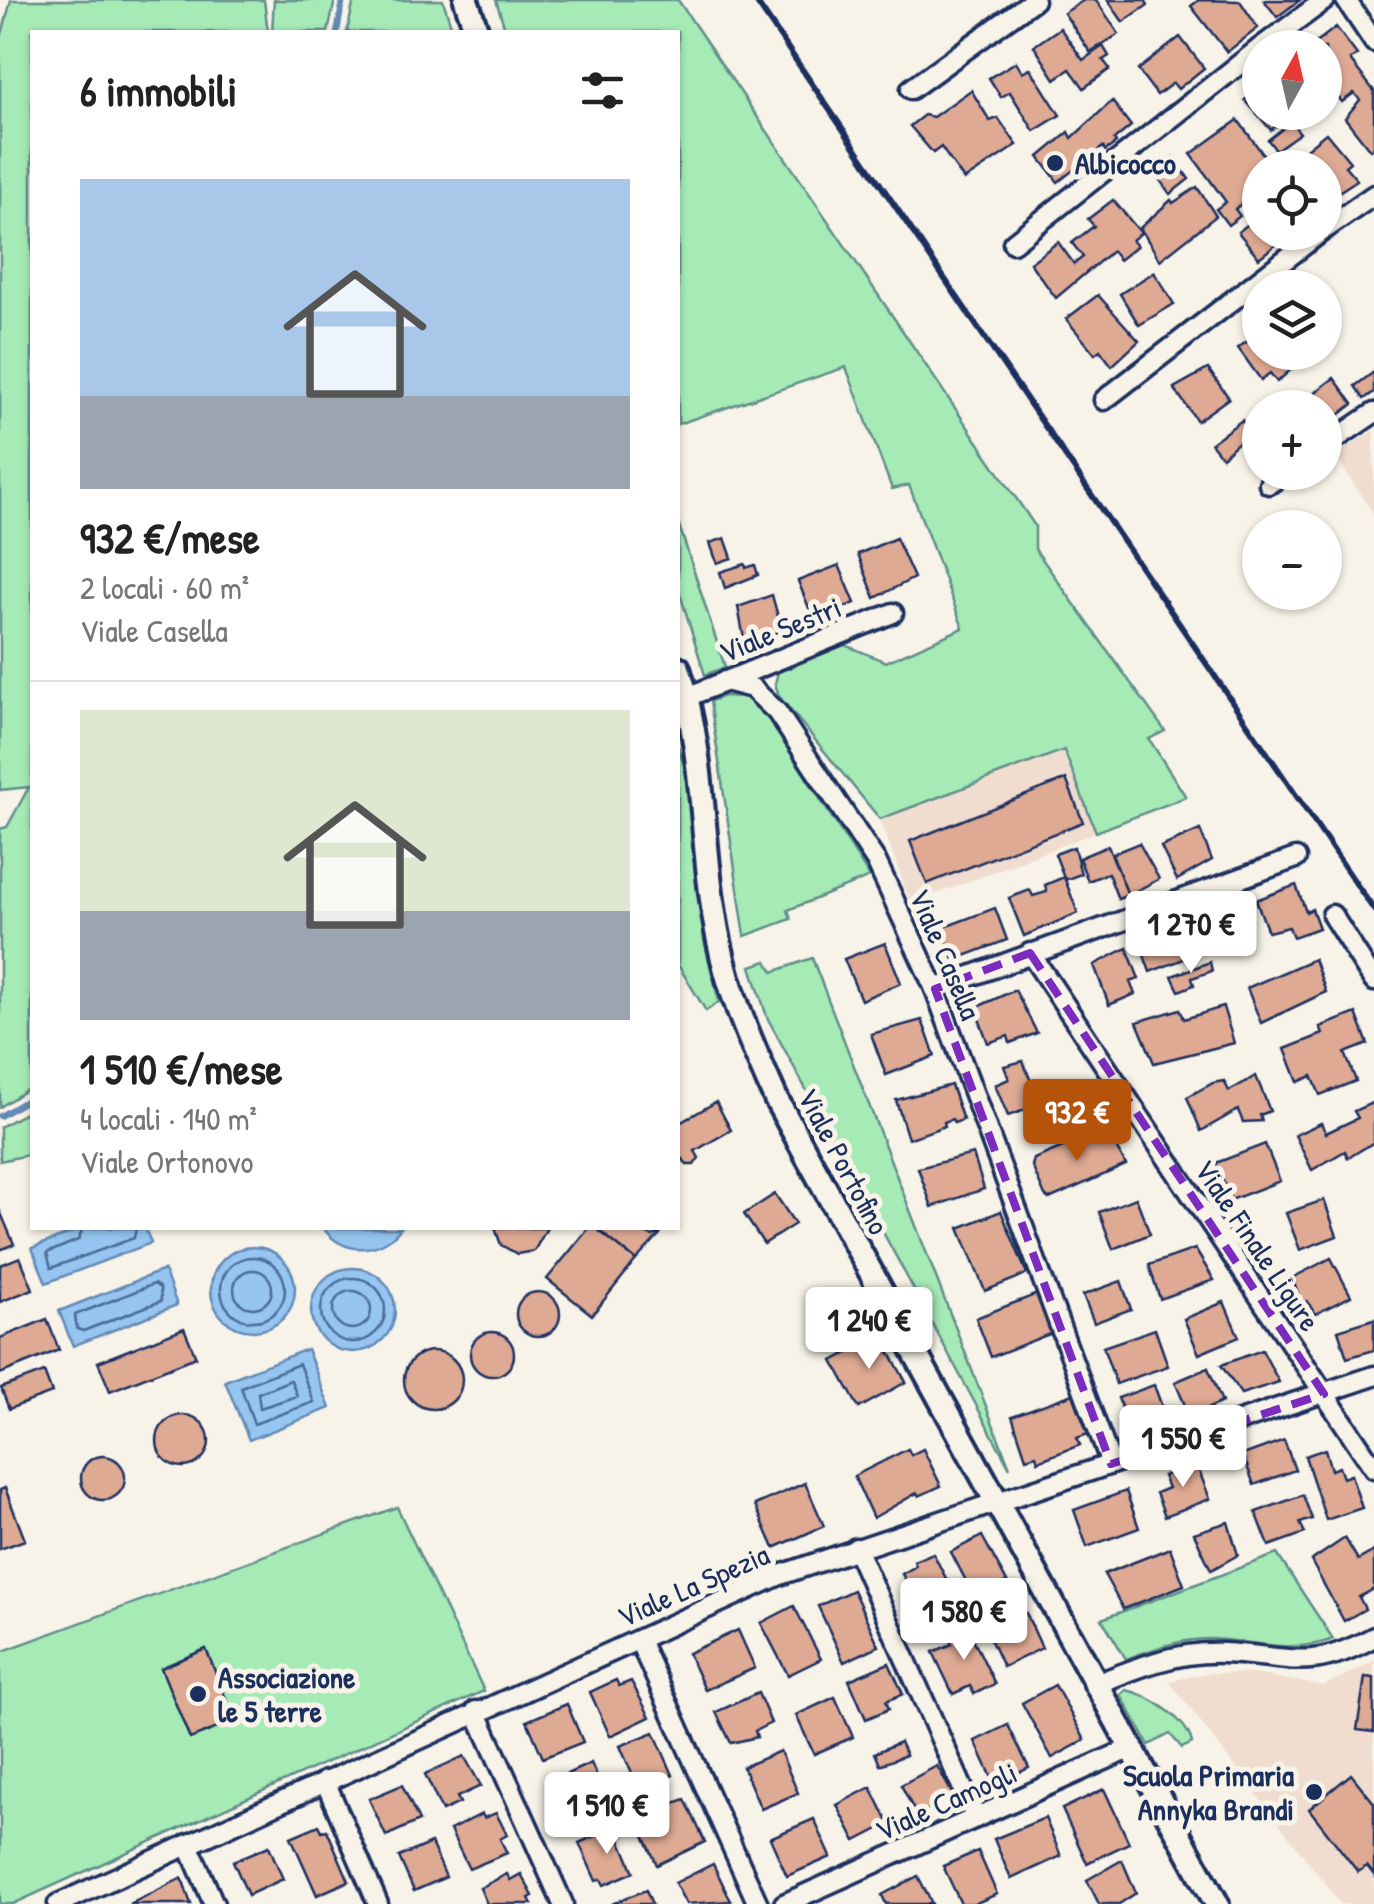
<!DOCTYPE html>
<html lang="it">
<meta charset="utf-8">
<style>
body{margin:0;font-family:"Patrick Hand",sans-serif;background:#f6f6f6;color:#222;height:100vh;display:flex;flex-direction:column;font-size:38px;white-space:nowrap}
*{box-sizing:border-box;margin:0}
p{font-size:32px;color:#767676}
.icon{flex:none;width:55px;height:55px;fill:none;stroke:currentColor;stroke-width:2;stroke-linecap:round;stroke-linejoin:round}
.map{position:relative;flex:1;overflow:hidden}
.panel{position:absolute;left:30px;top:30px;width:650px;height:1200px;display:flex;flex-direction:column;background:#fff;border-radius:0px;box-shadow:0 2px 8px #0004}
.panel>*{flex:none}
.needle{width:65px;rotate:8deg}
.fabs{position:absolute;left:1242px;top:30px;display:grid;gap:20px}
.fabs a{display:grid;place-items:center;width:100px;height:100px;border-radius:50%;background:#fff;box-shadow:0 2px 8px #0004;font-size:50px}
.price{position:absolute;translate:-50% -85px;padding:0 22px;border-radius:10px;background:#fff;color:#222;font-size:32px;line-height:65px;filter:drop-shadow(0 2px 5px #0008)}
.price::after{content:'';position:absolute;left:50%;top:60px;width:30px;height:22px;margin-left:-15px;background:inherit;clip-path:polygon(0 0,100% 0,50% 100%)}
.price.selected{background:#b45309;color:#fff}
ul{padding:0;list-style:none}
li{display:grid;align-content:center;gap:20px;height:530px;padding:0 50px}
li+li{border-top:2px solid #e0e0e0}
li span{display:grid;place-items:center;height:310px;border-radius:0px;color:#555}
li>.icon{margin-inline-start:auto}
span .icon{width:180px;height:180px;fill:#fffc;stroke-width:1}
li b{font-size:42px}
h2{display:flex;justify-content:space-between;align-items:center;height:120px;padding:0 50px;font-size:42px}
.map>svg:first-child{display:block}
</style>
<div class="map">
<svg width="1374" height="1904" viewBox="0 0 1374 1904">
<rect width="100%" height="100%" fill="#f7f3e8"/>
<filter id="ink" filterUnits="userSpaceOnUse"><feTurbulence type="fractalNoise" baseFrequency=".01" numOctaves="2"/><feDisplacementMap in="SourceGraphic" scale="20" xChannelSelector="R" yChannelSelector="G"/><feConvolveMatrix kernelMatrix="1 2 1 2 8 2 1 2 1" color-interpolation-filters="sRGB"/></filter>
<g filter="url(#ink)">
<g fill="#f0ddcf">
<path d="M1374 430V515L1335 455Z"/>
<path d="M1064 750 1096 832 911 904 880 819Z"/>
<path d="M1374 1661V1904H1341L1169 1681 1208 1673 1255 1674 1324 1686Z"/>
</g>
<g fill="#a6ebb6" stroke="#608d8a" stroke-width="2.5">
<path d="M11 0H264L268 32H32V1086L0 1107V829L7 827 29 787 0 790V42Z"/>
<path d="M274 0H335L328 32H272Z"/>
<path d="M354 0H443L453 32H347Z"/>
<path d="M496 0H678L1035 526V549L1165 731 1149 739 1186 797 1096 832 1064 750 880 819 779 696 775 684 778 672 843 644 886 662 963 628 909 485 892 489 846 367 678 424V32H506Z"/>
<path d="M678 522 725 667 705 675 678 587Z"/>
<path d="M724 696 747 697 769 719 870 877 788 910 791 919 745 936 710 701Z"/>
<path d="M678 746 690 785 704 940 719 1002 706 1011 678 965Z"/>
<path d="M812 958 1010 1468 767 1017 751 966 767 961 773 972Z"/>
<path d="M32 1109V1154L0 1161V1127Z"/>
<path d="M397 1507 484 1691 13 1904H0V1652Z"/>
<path d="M1277 1554 1333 1639C1293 1655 1252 1640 1209 1639 1180 1639 1153 1649 1126 1659L1102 1619Z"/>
<path d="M1126 1690C1148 1694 1187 1719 1192 1743L1182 1748 1170 1734 1149 1745 1121 1695Z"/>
</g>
<g fill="#95c5f0" stroke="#6489b6" stroke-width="2.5">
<path d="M84 1228H145L151 1243 46 1283 32 1248Z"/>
<path d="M323 1228H401C380 1254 344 1256 323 1228Z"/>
<circle cx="253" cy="1289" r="42"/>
<circle cx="353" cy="1310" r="42"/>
<path d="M164 1270 177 1305 73 1346 59 1311Z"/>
<path d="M307 1349 330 1408 249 1440 225 1381Z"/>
</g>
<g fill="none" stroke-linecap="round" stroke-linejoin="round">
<g stroke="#4c6b98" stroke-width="2.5">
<path d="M83 1228 78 1240 47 1253 51 1268 134 1238 136 1228"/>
<circle cx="253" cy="1289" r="32"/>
<circle cx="253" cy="1289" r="19"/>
<circle cx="353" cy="1310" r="32"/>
<path d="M154 1284 160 1288 161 1301 83 1331 77 1329 75 1315Z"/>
<circle cx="352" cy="1310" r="19"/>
<path d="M299 1364 314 1402 254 1424 241 1387Z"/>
<path d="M291 1380 297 1396 260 1408 258 1393Z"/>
</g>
<g stroke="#6489b6" stroke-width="6">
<path d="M337 32 343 0"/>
<path d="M0 1116 32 1097"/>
</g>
</g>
<g fill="#dfaa94" stroke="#1b2f5e" stroke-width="2.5">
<path d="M1084 0H1096L1119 34 1090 52 1064 13Z"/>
<path d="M1108 0H1145L1148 5 1123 22Z"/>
<path d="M1199 0 1240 1 1258 28 1227 52 1191 6Z"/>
<path d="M1264 0H1300L1277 17Z"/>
<path d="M1336 27 1357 55 1350 60 1374 91V147L1370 150 1345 118 1360 100 1354 93 1342 102 1325 80V48H1309Z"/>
<path d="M1060 28 1083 60 1103 46 1109 56 1103 60 1110 69 1084 88 1070 69 1055 79 1034 46Z"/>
<path d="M1180 37 1204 68 1178 89 1173 83 1157 95 1138 70Z"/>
<path d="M1016 62 1022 72 1030 68 1060 115 1034 131 1010 92 1001 97 989 78Z"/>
<path d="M1260 88V112H1293L1271 130 1245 100Z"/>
<path d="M971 90 990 121 998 118 1017 145 964 180 941 147 933 153 910 126 924 115 933 117Z"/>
<path d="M1112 101 1131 126 1114 140 1116 143 1105 151 1103 147 1058 182 1039 157 1069 132 1072 138Z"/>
<path d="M1238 120 1273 168H1260V179L1242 193 1247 199 1235 209 1240 216 1228 225 1216 209 1226 202 1191 154Z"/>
<path d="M1291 122 1300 133 1276 150 1268 140Z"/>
<path d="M1326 133 1350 162 1345 166 1357 180 1325 201V168H1297L1291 161Z"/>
<path d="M1173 157 1189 179 1170 194 1154 172Z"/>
<path d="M1197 187 1216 216 1160 260 1140 228 1171 200 1173 203Z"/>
<path d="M1113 200 1141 233 1132 240 1137 246 1119 260 1112 251 1056 298 1030 263 1058 242 1074 264 1083 257 1072 243 1094 226 1088 219Z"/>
<path d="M1260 215V232H1277L1282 240 1259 258 1238 232Z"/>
<path d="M1154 272 1174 304 1139 325 1120 294Z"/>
<path d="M1098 295 1139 341 1112 366 1100 350 1095 354 1066 319Z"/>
<path d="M1260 332V352H1311L1277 382 1270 373 1261 380 1238 348Z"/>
<path d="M1208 369 1229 398 1197 421 1174 388Z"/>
<path d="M1374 372V392L1364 399 1355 386Z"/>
<path d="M1334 378 1353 404 1325 426V408H1311L1305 400Z"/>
<path d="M1242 420 1249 433 1222 457 1211 443Z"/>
<path d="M725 538 732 558 717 563 710 543Z"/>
<path d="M896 538 914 578 875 598 858 554Z"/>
<path d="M745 564 746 568 755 565 758 575 725 588 720 572Z"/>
<path d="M839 565 855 603 814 620 798 581Z"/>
<path d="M772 595 782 631 745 644 738 607Z"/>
<path d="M1066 779 1083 822 927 884 910 841Z"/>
<path d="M1200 830 1212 860 1177 880 1161 847Z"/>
<path d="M1139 843 1159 879 1128 895 1112 854Z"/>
<path d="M1108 846 1128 895 1118 899 1108 873 1088 881 1079 858Z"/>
<path d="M1074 847 1081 874 1065 880 1055 854Z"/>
<path d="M1064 877 1078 913 1024 936 1009 898 1030 890 1033 896 1047 892 1045 885Z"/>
<path d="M1296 885 1306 912 1312 909 1319 928 1293 937 1289 927 1268 932 1256 900Z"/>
<path d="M995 908 1007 940 954 960 942 928Z"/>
<path d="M1236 908 1246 939 1210 952 1199 921Z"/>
<path d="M1173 931 1184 959 1150 972 1140 944Z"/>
<path d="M885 943 901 983 861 1000 844 959Z"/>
<path d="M1127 948 1139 979 1130 982 1135 994 1109 1005 1094 965Z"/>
<path d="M1314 959 1326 992 1261 1023 1247 988Z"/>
<path d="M1210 962 1212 971 1192 978 1194 985 1179 991 1172 976Z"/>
<path d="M1015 990 1037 1033 1010 1043 1008 1036 988 1043 975 1008Z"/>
<path d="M1223 1007 1234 1043 1154 1063 1137 1022 1180 1009 1184 1019Z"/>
<path d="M1356 1013 1368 1044 1345 1053 1356 1081 1320 1095 1312 1076 1298 1082 1285 1049 1323 1034 1320 1027Z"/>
<path d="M922 1020 935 1056 886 1075 871 1034Z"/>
<path d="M1023 1061 1040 1105 1008 1116 995 1085 1009 1079 1004 1066Z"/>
<path d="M1256 1076 1270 1111 1260 1115 1262 1121 1243 1122 1238 1110 1201 1131 1187 1097 1213 1083 1224 1081 1229 1091Z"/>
<path d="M951 1085 963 1120 954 1123 952 1119 944 1122 945 1126 908 1139 896 1100Z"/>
<path d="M716 1102 731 1130 695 1151 699 1158 694 1165H687L683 1159 678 1162V1124Z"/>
<path d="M1374 1102V1142L1348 1158 1345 1151 1312 1170 1295 1135 1321 1123 1326 1133 1358 1118 1354 1111Z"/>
<path d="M1106 1129 1126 1165 1049 1199 1045 1196 1032 1166 1034 1159Z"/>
<path d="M1265 1144 1280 1181 1231 1200 1216 1163Z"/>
<path d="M973 1154 984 1189 932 1207 918 1168Z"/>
<path d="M775 1194 795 1224 764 1244 744 1214Z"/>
<path d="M1136 1198 1150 1234 1113 1249 1099 1212Z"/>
<path d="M1324 1200 1337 1236 1300 1250 1286 1213Z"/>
<path d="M0 1211 14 1244 0 1250Z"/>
<path d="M1001 1211 1027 1274 985 1291 959 1228Z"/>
<path d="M495 1228H547L534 1251 517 1254 501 1245Z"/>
<path d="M589 1228H596L636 1260 592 1315 547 1279Z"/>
<path d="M596 1228H632L652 1236 661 1233 636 1260Z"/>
<path d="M1195 1249 1214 1280 1160 1299 1149 1265Z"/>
<path d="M20 1257 33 1289 0 1302V1265Z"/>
<path d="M1331 1258 1351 1296 1315 1314 1307 1301 1302 1304 1292 1278Z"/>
<path d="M1121 1281 1131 1309 1094 1323 1083 1295Z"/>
<circle cx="538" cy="1314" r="22"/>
<path d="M1037 1294 1052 1333 991 1357 976 1318Z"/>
<path d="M1224 1302 1239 1337 1199 1354 1184 1319Z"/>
<path d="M47 1319 59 1350 0 1374V1338Z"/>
<path d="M1374 1319V1350L1347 1358 1338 1330Z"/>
<path d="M184 1328 196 1357 110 1391 98 1362Z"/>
<path d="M1155 1329 1168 1366 1116 1384 1103 1347Z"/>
<circle cx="492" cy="1354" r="22"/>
<path d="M880 1335 906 1382 859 1408 833 1361Z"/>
<path d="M1262 1350 1279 1382 1241 1394 1221 1365Z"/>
<circle cx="433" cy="1380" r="29"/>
<path d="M1208 1368 1222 1402 1190 1417 1175 1382Z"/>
<path d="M44 1372 52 1393 9 1409 1 1388Z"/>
<path d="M1154 1385 1169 1426 1133 1439 1118 1398Z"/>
<path d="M1073 1394 1088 1434 1077 1438 1080 1445 1038 1461 1036 1455 1026 1458 1012 1416Z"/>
<circle cx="183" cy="1441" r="26"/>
<path d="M1284 1440 1295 1470 1254 1485 1243 1455Z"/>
<path d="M908 1449 911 1455 923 1449 941 1486 919 1496 917 1493 873 1518 854 1476Z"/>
<path d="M1325 1449 1331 1470 1339 1467 1343 1478 1351 1475 1362 1508 1326 1520 1305 1456Z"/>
<circle cx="103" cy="1478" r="22"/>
<path d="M1196 1463 1210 1499 1165 1516 1156 1493 1168 1488 1163 1476Z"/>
<path d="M805 1483 824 1526 774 1548 755 1505Z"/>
<path d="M5 1488 25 1540 0 1549V1490Z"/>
<path d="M1126 1491 1139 1528 1087 1547 1074 1510Z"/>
<path d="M1303 1495 1312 1519 1300 1523 1305 1533 1269 1546 1256 1512Z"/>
<path d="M1228 1522 1238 1555 1211 1570 1194 1533Z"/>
<path d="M982 1536 1007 1582 975 1598 951 1552Z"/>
<path d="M1345 1538 1358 1560 1374 1551V1589L1359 1597 1365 1609 1344 1621 1311 1561Z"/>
<path d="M1170 1548 1184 1585 1123 1609 1104 1574Z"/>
<path d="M933 1553 958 1602 933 1614 928 1605 920 1609 902 1574 916 1566 914 1561Z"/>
<path d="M853 1590 879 1646 844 1662 818 1606Z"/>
<path d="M794 1606 821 1659 788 1675 761 1623Z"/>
<path d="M1026 1613 1042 1648 1003 1667 987 1632Z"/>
<path d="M967 1626 995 1684 974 1694 970 1686 953 1694 933 1652 952 1644 947 1634Z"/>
<path d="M738 1630 755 1668 705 1690 688 1653Z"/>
<path d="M206 1649 235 1721 190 1739 161 1668Z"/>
<path d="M889 1663 903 1694 886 1701 889 1709 866 1719 849 1680Z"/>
<path d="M1365 1677 1374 1678V1732L1357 1730Z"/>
<path d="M616 1680 619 1686 631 1681 650 1717 610 1736 590 1692Z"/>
<path d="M1055 1685 1085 1740 1052 1758 1022 1703Z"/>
<path d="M758 1693 771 1723 755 1731 757 1737 731 1743 716 1712Z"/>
<path d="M835 1697 853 1737 814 1754 796 1715Z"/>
<path d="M567 1704 583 1742 543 1758 527 1721Z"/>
<path d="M1008 1725 1029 1768 995 1784 975 1741Z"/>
<path d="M654 1732 673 1775 639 1790 620 1746Z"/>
<path d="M900 1742 906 1755 880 1765 875 1753Z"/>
<path d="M780 1751 798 1793 761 1809 743 1767Z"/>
<path d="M464 1756 481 1786 457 1797 460 1803 442 1811 425 1774Z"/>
<path d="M591 1763 610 1807 582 1820 571 1796 560 1800 552 1781Z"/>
<path d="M937 1766 953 1795 917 1816 901 1785Z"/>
<path d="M1351 1774 1374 1803V1875L1367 1866 1358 1872 1309 1809Z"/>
<path d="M402 1785 419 1821 386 1836 369 1799Z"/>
<path d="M871 1787 889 1824 856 1841 837 1805Z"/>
<path d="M1104 1789 1129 1843 1087 1863 1062 1809Z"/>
<path d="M685 1799 705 1842 657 1865 636 1817Z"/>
<path d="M496 1813 507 1835 500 1839 507 1853 469 1869 450 1830 482 1814 484 1818Z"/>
<path d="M1045 1818 1061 1856 1011 1879 994 1839Z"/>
<path d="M814 1819 831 1857 787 1876 770 1838Z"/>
<path d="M319 1825 322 1831 327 1830 349 1881 317 1895 291 1837Z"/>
<path d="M615 1827 634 1872 604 1885 601 1879 596 1881 579 1843Z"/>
<path d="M431 1843 446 1877 414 1891 399 1857Z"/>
<path d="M269 1846 283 1879 248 1895 233 1861Z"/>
<path d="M978 1851 997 1894 974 1904H961L943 1866Z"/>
<path d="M1122 1860 1136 1893 1119 1904H1099L1087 1880Z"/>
<path d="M713 1864 731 1901 686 1904 675 1883Z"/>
<path d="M507 1874 510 1880 521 1874 533 1896 529 1898 532 1904H487L480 1888Z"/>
<path d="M918 1876 932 1904H886L882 1895Z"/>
<path d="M182 1878 191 1904H130Z"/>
<path d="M646 1890 652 1904H612L628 1897Z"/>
</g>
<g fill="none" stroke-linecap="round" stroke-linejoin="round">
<defs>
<g id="minor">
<path d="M1346 0 1374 42"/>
<path d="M1260 48 1325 0"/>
<path d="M911 89 1034 0"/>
<path d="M1325 229 1374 195"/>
<path d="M1013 243 1260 48"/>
<path d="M1104 400 1321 232"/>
<path d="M1325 446 1374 413"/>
<path d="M1269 484 1286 472"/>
<path d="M725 681 752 688 777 712 876 861 935 989 1111 1464"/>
<path d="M687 697 893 613"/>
<path d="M1332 915 1374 981"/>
<path d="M1030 953 1374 1468"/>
<path d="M935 989 1296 858"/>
<path d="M856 1548 976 1818"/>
<path d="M639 1640 758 1904"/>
<path d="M1094 1685C1136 1668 1177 1651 1223 1653 1292 1656 1308 1673 1374 1637"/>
<path d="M476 1711 563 1904"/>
<path d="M325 1781 378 1904"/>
<path d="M188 1844 214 1904"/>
<path d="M58 1904 780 1575 1374 1376"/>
<path d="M784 1904 1129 1749"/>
</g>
<g id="tertiary">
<path d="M466 0 477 32"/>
<path d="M678 668C707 758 700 850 719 941 730 997 753 1047 776 1099L1217 1904"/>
</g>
</defs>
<use href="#minor" stroke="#1b2f5e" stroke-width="25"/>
<use href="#tertiary" stroke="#1b2f5e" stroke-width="30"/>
<use href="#minor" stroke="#f7f3e8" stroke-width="18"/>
<use href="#tertiary" stroke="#f7f3e8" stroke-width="22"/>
<path stroke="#1b2f5e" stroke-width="6" d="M755 0 1374 910"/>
</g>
</g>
<path fill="none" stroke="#7b2cbf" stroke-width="8" stroke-dasharray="20 12" stroke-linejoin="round" d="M1030 953 1324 1394 1111 1464 935 989Z"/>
<g fill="#1b2f5e" stroke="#f7f3e8" stroke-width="4">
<circle cx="1055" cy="163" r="10"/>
<circle cx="198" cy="1694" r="10"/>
<circle cx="1314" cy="1792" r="10"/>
</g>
<g text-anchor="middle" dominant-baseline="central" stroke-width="10" stroke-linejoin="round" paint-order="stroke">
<g font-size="30" font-weight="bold" fill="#1b2f5e" stroke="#f7f3e8" text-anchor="start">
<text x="1075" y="163">Albicocco</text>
<text x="218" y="1677">Associazione<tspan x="218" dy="34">le 5 terre</tspan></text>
<text x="1294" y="1775" text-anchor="end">Scuola Primaria<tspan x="1294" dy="34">Annyka Brandi</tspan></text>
</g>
<g font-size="30" fill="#1b2f5e" stroke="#f7f3e8">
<text transform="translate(780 629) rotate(-22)">Viale Sestri</text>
<text transform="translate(946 954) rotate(67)">Viale Casella</text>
<text transform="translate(844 1161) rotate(62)">Viale Portofino</text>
<text transform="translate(1258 1245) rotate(56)">Viale Finale Ligure</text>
<text transform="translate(693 1585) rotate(-24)">Viale La Spezia</text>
<text transform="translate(946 1801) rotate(-24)">Viale Camogli</text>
</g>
</g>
</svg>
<div class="fabs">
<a><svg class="needle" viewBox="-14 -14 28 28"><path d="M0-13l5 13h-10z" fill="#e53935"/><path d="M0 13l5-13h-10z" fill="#767676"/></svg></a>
<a><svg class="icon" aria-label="locate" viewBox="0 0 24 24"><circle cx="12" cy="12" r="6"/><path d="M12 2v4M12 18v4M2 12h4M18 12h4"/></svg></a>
<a><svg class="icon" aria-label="layers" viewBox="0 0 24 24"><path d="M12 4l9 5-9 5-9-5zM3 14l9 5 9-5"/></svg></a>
<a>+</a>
<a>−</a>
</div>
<b class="price" style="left:1191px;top:976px">1 270 €</b>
<b class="price selected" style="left:1077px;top:1164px">932 €</b>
<b class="price" style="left:869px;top:1372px">1 240 €</b>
<b class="price" style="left:1183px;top:1490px">1 550 €</b>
<b class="price" style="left:964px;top:1663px">1 580 €</b>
<b class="price" style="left:607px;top:1857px">1 510 €</b>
<section class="panel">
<h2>6 immobili<svg class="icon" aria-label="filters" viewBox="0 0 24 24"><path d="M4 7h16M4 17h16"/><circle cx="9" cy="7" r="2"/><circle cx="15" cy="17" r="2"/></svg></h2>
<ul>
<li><span style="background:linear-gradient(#a9c7e8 70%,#9aa5b1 0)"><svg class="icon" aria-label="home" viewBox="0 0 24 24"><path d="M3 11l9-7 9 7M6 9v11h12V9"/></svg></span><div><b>932 €/mese</b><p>2 locali · 60 m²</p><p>Viale Casella</p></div></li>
<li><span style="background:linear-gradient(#dfe7d0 65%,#9aa5b1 0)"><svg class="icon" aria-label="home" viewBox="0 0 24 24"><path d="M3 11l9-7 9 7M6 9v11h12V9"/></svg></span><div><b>1 510 €/mese</b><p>4 locali · 140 m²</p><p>Viale Ortonovo</p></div></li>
</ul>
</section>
</div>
